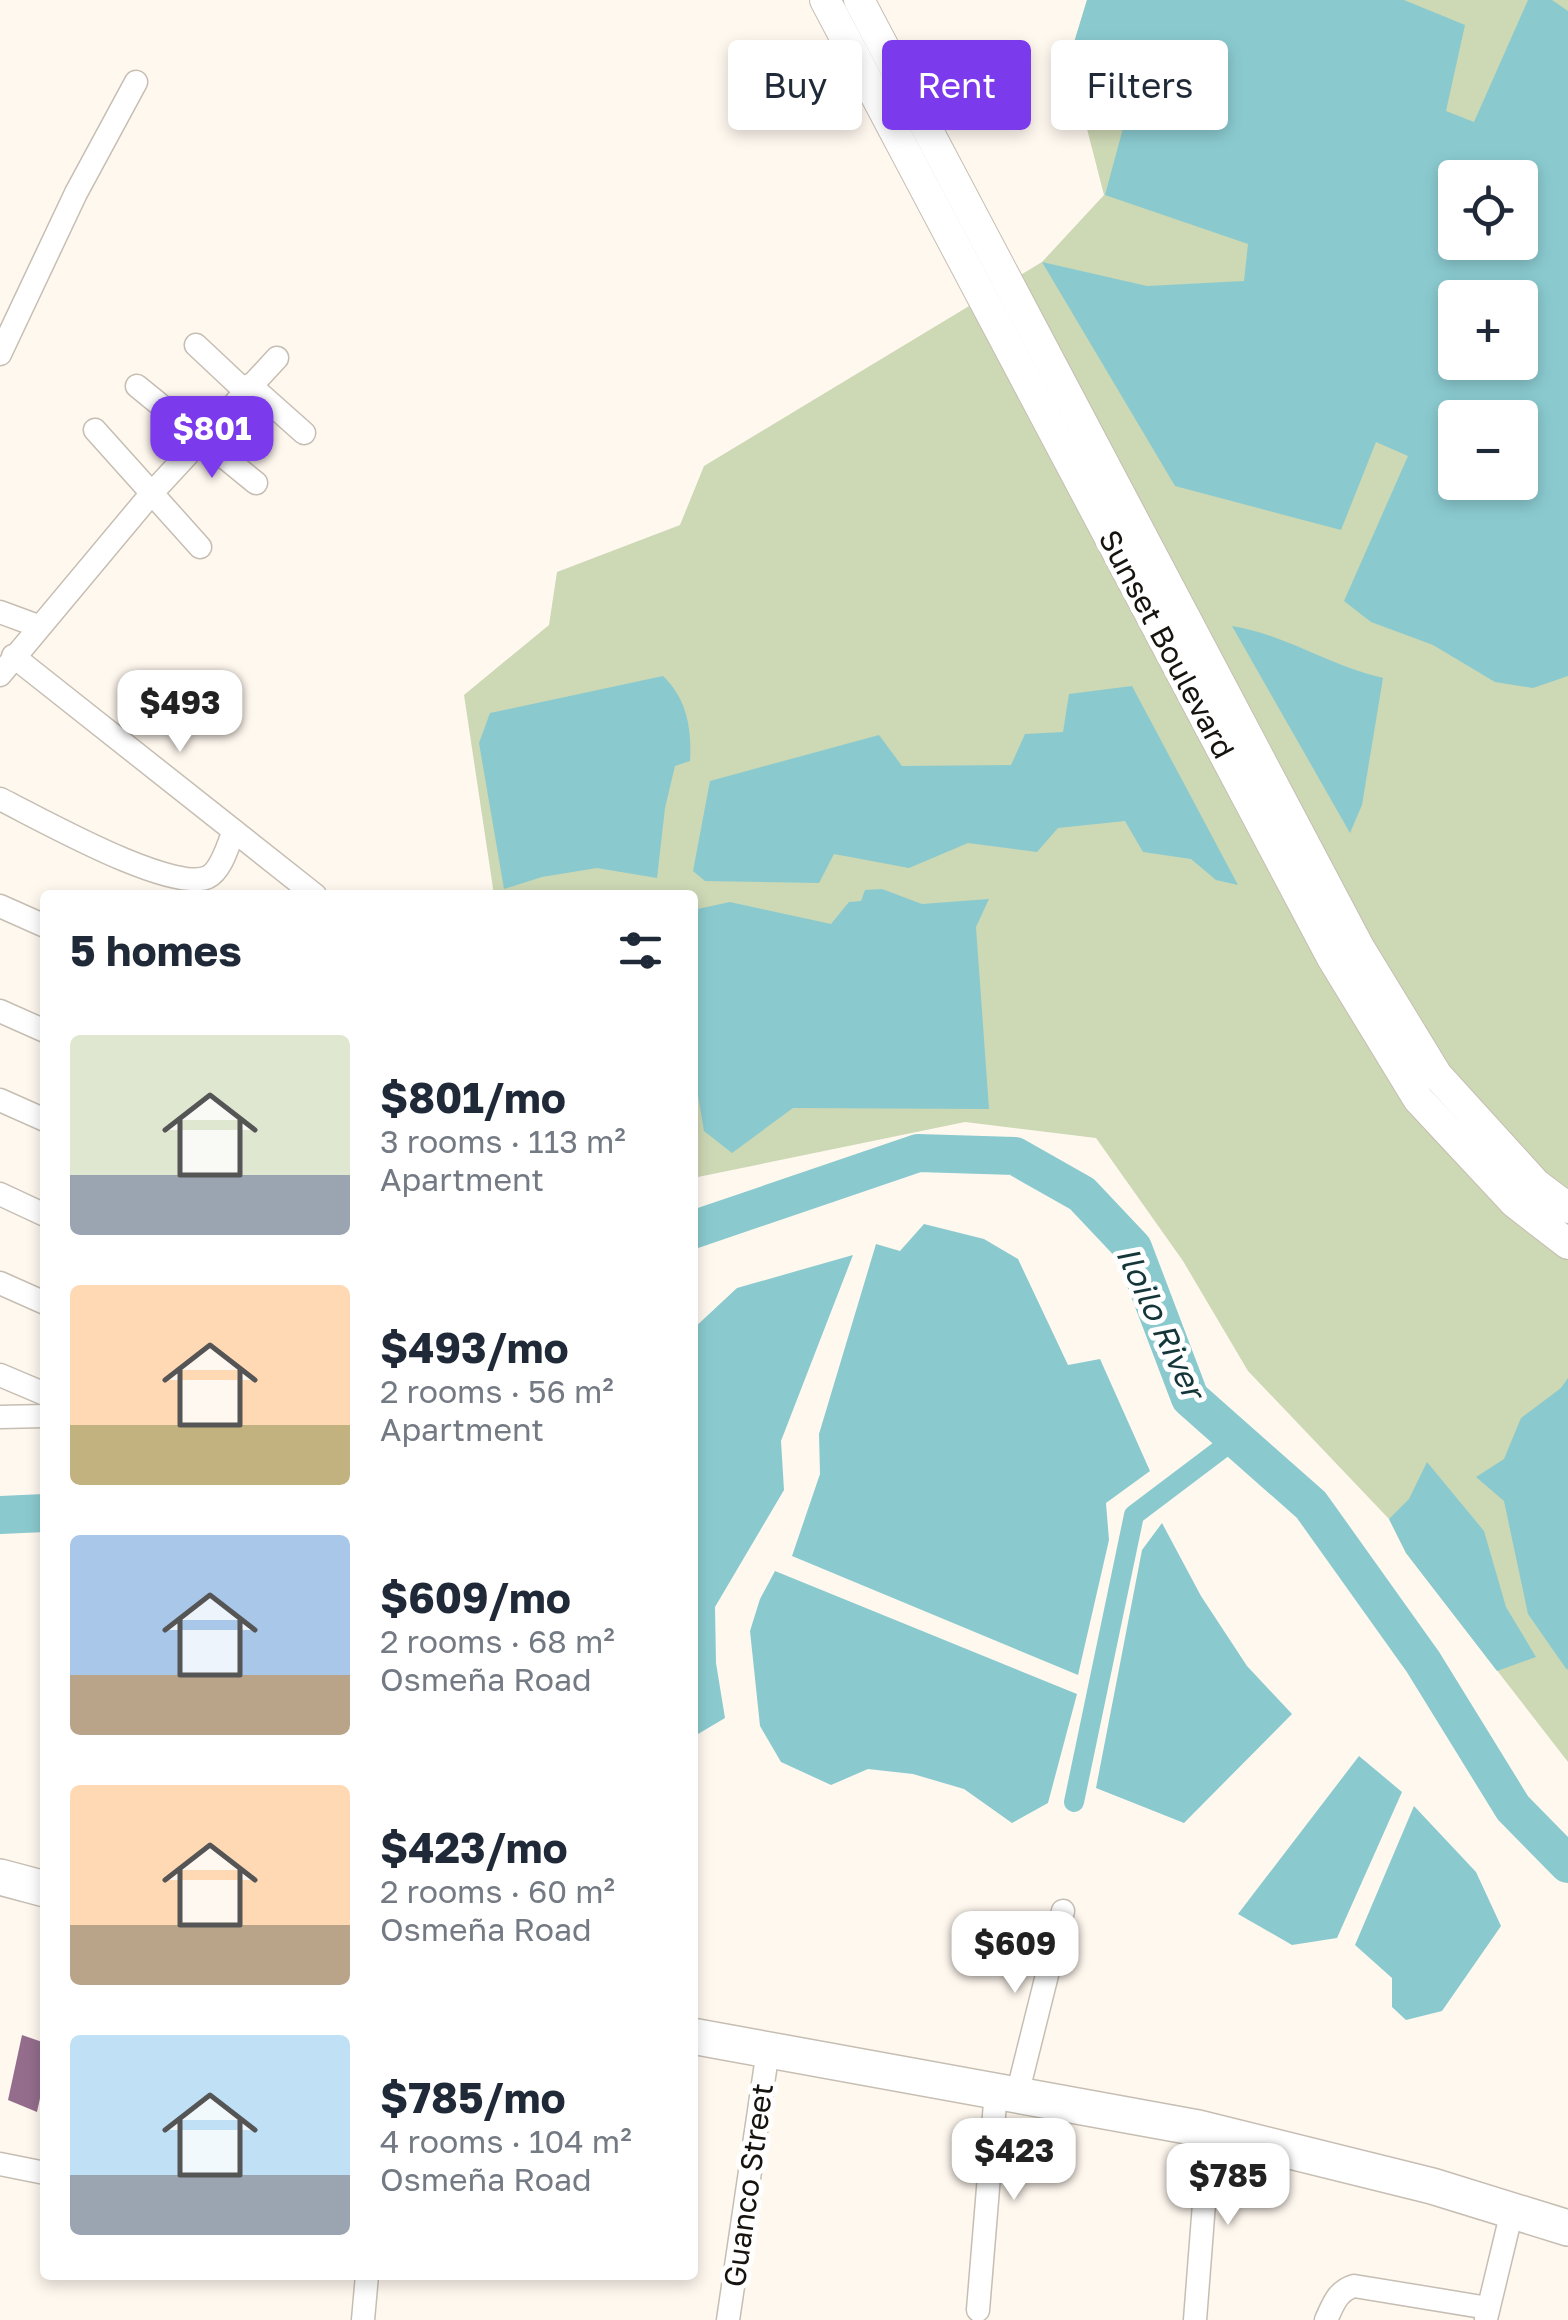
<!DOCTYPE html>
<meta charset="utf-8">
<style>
body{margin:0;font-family:"Golos Text",sans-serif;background:#f2f2f3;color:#1f2937;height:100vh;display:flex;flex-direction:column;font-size:38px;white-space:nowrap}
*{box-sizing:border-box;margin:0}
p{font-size:32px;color:#747a83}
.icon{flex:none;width:55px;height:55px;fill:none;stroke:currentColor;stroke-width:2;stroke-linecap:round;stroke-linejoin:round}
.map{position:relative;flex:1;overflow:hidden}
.details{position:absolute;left:40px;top:890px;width:658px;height:1390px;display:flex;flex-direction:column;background:#fff;border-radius:10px;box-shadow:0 5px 15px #0003}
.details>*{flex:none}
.guide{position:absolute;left:728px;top:40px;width:690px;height:90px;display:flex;gap:20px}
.fabs{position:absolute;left:1438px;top:160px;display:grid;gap:20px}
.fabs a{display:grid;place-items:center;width:100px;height:100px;border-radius:10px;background:#fff;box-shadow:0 5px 15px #0003;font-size:50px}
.price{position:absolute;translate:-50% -85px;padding:0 22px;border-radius:20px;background:#fff;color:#222;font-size:32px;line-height:65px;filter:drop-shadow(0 2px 5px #0008)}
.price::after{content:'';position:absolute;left:50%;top:60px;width:30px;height:22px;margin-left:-15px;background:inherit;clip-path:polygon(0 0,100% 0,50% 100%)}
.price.on{background:#7c3aed;color:#fff}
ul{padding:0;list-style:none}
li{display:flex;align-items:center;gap:30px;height:250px;padding:0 30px}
li span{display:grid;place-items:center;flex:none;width:280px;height:200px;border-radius:10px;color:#555}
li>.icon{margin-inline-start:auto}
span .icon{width:120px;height:120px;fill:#fffc;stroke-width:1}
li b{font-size:42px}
h2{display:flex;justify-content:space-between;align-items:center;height:120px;padding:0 30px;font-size:42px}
.tag{padding:0 35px;border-radius:10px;background:#fff;box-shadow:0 5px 15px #0003;font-size:35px;line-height:90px}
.tag.on{background:#7c3aed;color:#fff}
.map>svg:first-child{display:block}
</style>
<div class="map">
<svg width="1568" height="2320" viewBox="0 0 1568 2320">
<rect width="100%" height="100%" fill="#fff8ef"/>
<path fill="#cdd8b5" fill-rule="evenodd" d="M1087 0H1568V1762L1406 1553 1389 1519 1248 1371 1183 1261 1096 1138 965 1122 693 1178 692 895H494L464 695 549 625 557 572 680 525 704 466 1042 262 1104 195 1069 59ZM1455 178H1520V242H1455ZM1455 298H1520V362H1455ZM1455 418H1520V482H1455Z"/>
<g fill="#8acacf" fill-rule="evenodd">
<path d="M1087 0H1404L1465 25 1446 111 1474 122 1528 0H1552L1568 11V676L1533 688 1495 682 1433 645 1371 622 1344 601 1408 456 1376 442 1341 530 1175 486 1042 262 1147 286 1244 281 1248 244 1105 195 1136 80 1069 59ZM1455 178H1520V242H1455ZM1455 298H1520V362H1455ZM1455 418H1520V482H1455Z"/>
<path d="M1232 626C1287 635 1329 666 1383 678L1362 805 1350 833Z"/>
<path d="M663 676C687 699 692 729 690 761L675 766 665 808 657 878 597 868 542 877 504 889 479 743 490 713Z"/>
<path d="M1132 686 1238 885 1216 880 1191 859 1143 852 1125 821 1058 828 1037 852 968 843 909 868 834 854 819 883 705 881 693 871 710 781 879 735 902 766 1011 765 1025 734 1063 732 1069 694Z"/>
<path d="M882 889 922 904 989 899 976 927 989 1109 793 1108 732 1153 704 1131 693 1066V910L730 902 831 924 849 902 861 901 865 890Z"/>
<path d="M924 1224 984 1239 1018 1259 1068 1365 1100 1359 1150 1471 1106 1503 1109 1540 1078 1675 792 1556 820 1474 819 1434 876 1244 900 1251Z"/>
<path d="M853 1255 781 1441 784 1490 715 1607 716 1663 725 1718 693 1737V1329L737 1288Z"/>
<path d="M1568 1378V1668L1567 1670 1528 1614 1504 1501 1476 1477 1504 1459 1521 1418 1561 1388Z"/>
<path d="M1427 1462 1484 1531 1506 1607 1536 1657 1497 1671 1406 1553 1389 1519 1409 1499Z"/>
<path d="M1162 1523 1201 1596 1247 1666 1292 1714 1184 1823 1096 1788 1142 1550Z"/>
<path d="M775 1571 1077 1694 1048 1803 1012 1823 964 1789 913 1774 868 1769 831 1785 781 1762 760 1726 750 1631 760 1599Z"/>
<path d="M1359 1756 1402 1792 1337 1938 1292 1945 1238 1914Z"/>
<path d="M1414 1806 1476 1872 1501 1926 1442 2011 1406 2020 1392 2007V1978L1355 1945Z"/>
</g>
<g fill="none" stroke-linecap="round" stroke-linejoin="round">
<path stroke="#8acacf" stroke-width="20" d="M1074 1802 1134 1515 1236 1438"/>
<g stroke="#8acacf" stroke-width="38">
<path d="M692 1230 918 1153 1015 1156 1082 1194 1133 1248 1190 1398 1311 1505 1423 1662 1513 1808 1568 1864"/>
<path d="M0 1515 45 1513"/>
</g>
</g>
<path fill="#946d8c" d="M22 2035 45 2043V2075L37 2112 8 2100Z"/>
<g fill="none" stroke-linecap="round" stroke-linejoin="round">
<defs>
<g id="street">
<path d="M196 345 245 391"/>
<path d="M0 354 76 193 136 82"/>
<path d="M250 385 304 433"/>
<path d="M137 386 256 483"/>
<path d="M95 430 200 547"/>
<path d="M0 612 38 626"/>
<path d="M13 656 315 895"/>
<path d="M0 675 151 494 277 358"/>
<path d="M0 799C37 817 172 894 208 877 222 870 228 844 234 831"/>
<path d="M0 906 45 926"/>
<path d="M0 1011 45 1031"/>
<path d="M0 1100 45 1120"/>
<path d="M0 1194 45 1215"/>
<path d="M0 1283 45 1303"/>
<path d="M0 1375 45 1394"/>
<path d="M0 1417 45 1416"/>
<path d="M1017 2095 1063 1911"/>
<path d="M0 2164 45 2173"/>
<path d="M978 2310 996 2091"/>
<path d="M1486 2319 1512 2211"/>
<path d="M363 2320 367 2275"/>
<path d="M728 2320 768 2050"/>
<path d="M1195 2320 1205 2191 1213 2131"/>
<path d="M1326 2320C1333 2305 1337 2291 1354 2286L1488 2308"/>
</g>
<g id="secondary">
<path d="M825 0 1332 958 1418 1099 1515 1203 1568 1244"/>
<path d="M859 0 1359 947 1437 1075 1536 1184 1568 1208"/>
</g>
<g id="primary">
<path d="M0 1877 45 1889"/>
<path d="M692 2036 1198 2128 1432 2186 1568 2228"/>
</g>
</defs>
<use href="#street" stroke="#c6beb3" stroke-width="25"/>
<use href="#secondary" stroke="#c6beb3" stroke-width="32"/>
<use href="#primary" stroke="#c6beb3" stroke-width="38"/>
<use href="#street" stroke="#fff" stroke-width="22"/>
<use href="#secondary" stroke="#fff" stroke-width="30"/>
<use href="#primary" stroke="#fff" stroke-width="35"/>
</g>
<g text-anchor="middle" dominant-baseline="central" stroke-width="10" stroke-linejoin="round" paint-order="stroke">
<g font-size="30" fill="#171410" stroke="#fff">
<text transform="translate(1167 644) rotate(62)">Sunset Boulevard</text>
<text transform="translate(748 2185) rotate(-82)">Guanco Street</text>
</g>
<g font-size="32" font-style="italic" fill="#153639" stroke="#fff">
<text transform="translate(1161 1322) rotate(65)">Iloilo River</text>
</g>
</g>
</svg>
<div class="fabs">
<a><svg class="icon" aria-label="locate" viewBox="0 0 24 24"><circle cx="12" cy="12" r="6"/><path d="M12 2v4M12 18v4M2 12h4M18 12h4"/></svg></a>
<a>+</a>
<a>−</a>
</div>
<b class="price on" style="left:212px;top:481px">$801</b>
<b class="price" style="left:180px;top:755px">$493</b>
<b class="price" style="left:1015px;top:1996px">$609</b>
<b class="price" style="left:1014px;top:2203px">$423</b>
<b class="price" style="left:1228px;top:2228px">$785</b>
<div class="guide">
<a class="tag">Buy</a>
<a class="tag on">Rent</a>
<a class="tag">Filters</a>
</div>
<section class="details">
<h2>5 homes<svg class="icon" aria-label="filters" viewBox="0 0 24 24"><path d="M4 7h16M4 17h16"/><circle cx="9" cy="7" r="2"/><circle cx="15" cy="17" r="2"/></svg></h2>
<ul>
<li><span style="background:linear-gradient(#dfe7d0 70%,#9aa5b1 0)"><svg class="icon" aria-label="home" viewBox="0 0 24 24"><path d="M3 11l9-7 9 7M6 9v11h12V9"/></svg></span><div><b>$801/mo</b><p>3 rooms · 113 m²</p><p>Apartment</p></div></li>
<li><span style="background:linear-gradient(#ffd9b3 70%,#c2b280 0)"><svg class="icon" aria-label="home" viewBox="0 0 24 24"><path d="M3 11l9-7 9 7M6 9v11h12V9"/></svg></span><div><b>$493/mo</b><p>2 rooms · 56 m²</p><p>Apartment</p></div></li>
<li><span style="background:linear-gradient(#a9c7e8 70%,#b9a48a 0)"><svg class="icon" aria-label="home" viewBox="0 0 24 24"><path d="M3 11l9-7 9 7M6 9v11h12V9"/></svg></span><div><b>$609/mo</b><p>2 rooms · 68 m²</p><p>Osmeña Road</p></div></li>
<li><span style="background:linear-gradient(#ffd9b3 70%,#b9a48a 0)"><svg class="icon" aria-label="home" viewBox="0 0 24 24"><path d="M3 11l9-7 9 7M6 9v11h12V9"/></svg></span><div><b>$423/mo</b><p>2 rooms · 60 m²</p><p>Osmeña Road</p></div></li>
<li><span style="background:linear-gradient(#bfe0f5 70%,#9aa5b1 0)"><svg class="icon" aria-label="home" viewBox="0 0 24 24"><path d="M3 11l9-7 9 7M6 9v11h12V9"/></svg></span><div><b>$785/mo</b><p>4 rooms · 104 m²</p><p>Osmeña Road</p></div></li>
</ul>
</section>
</div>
